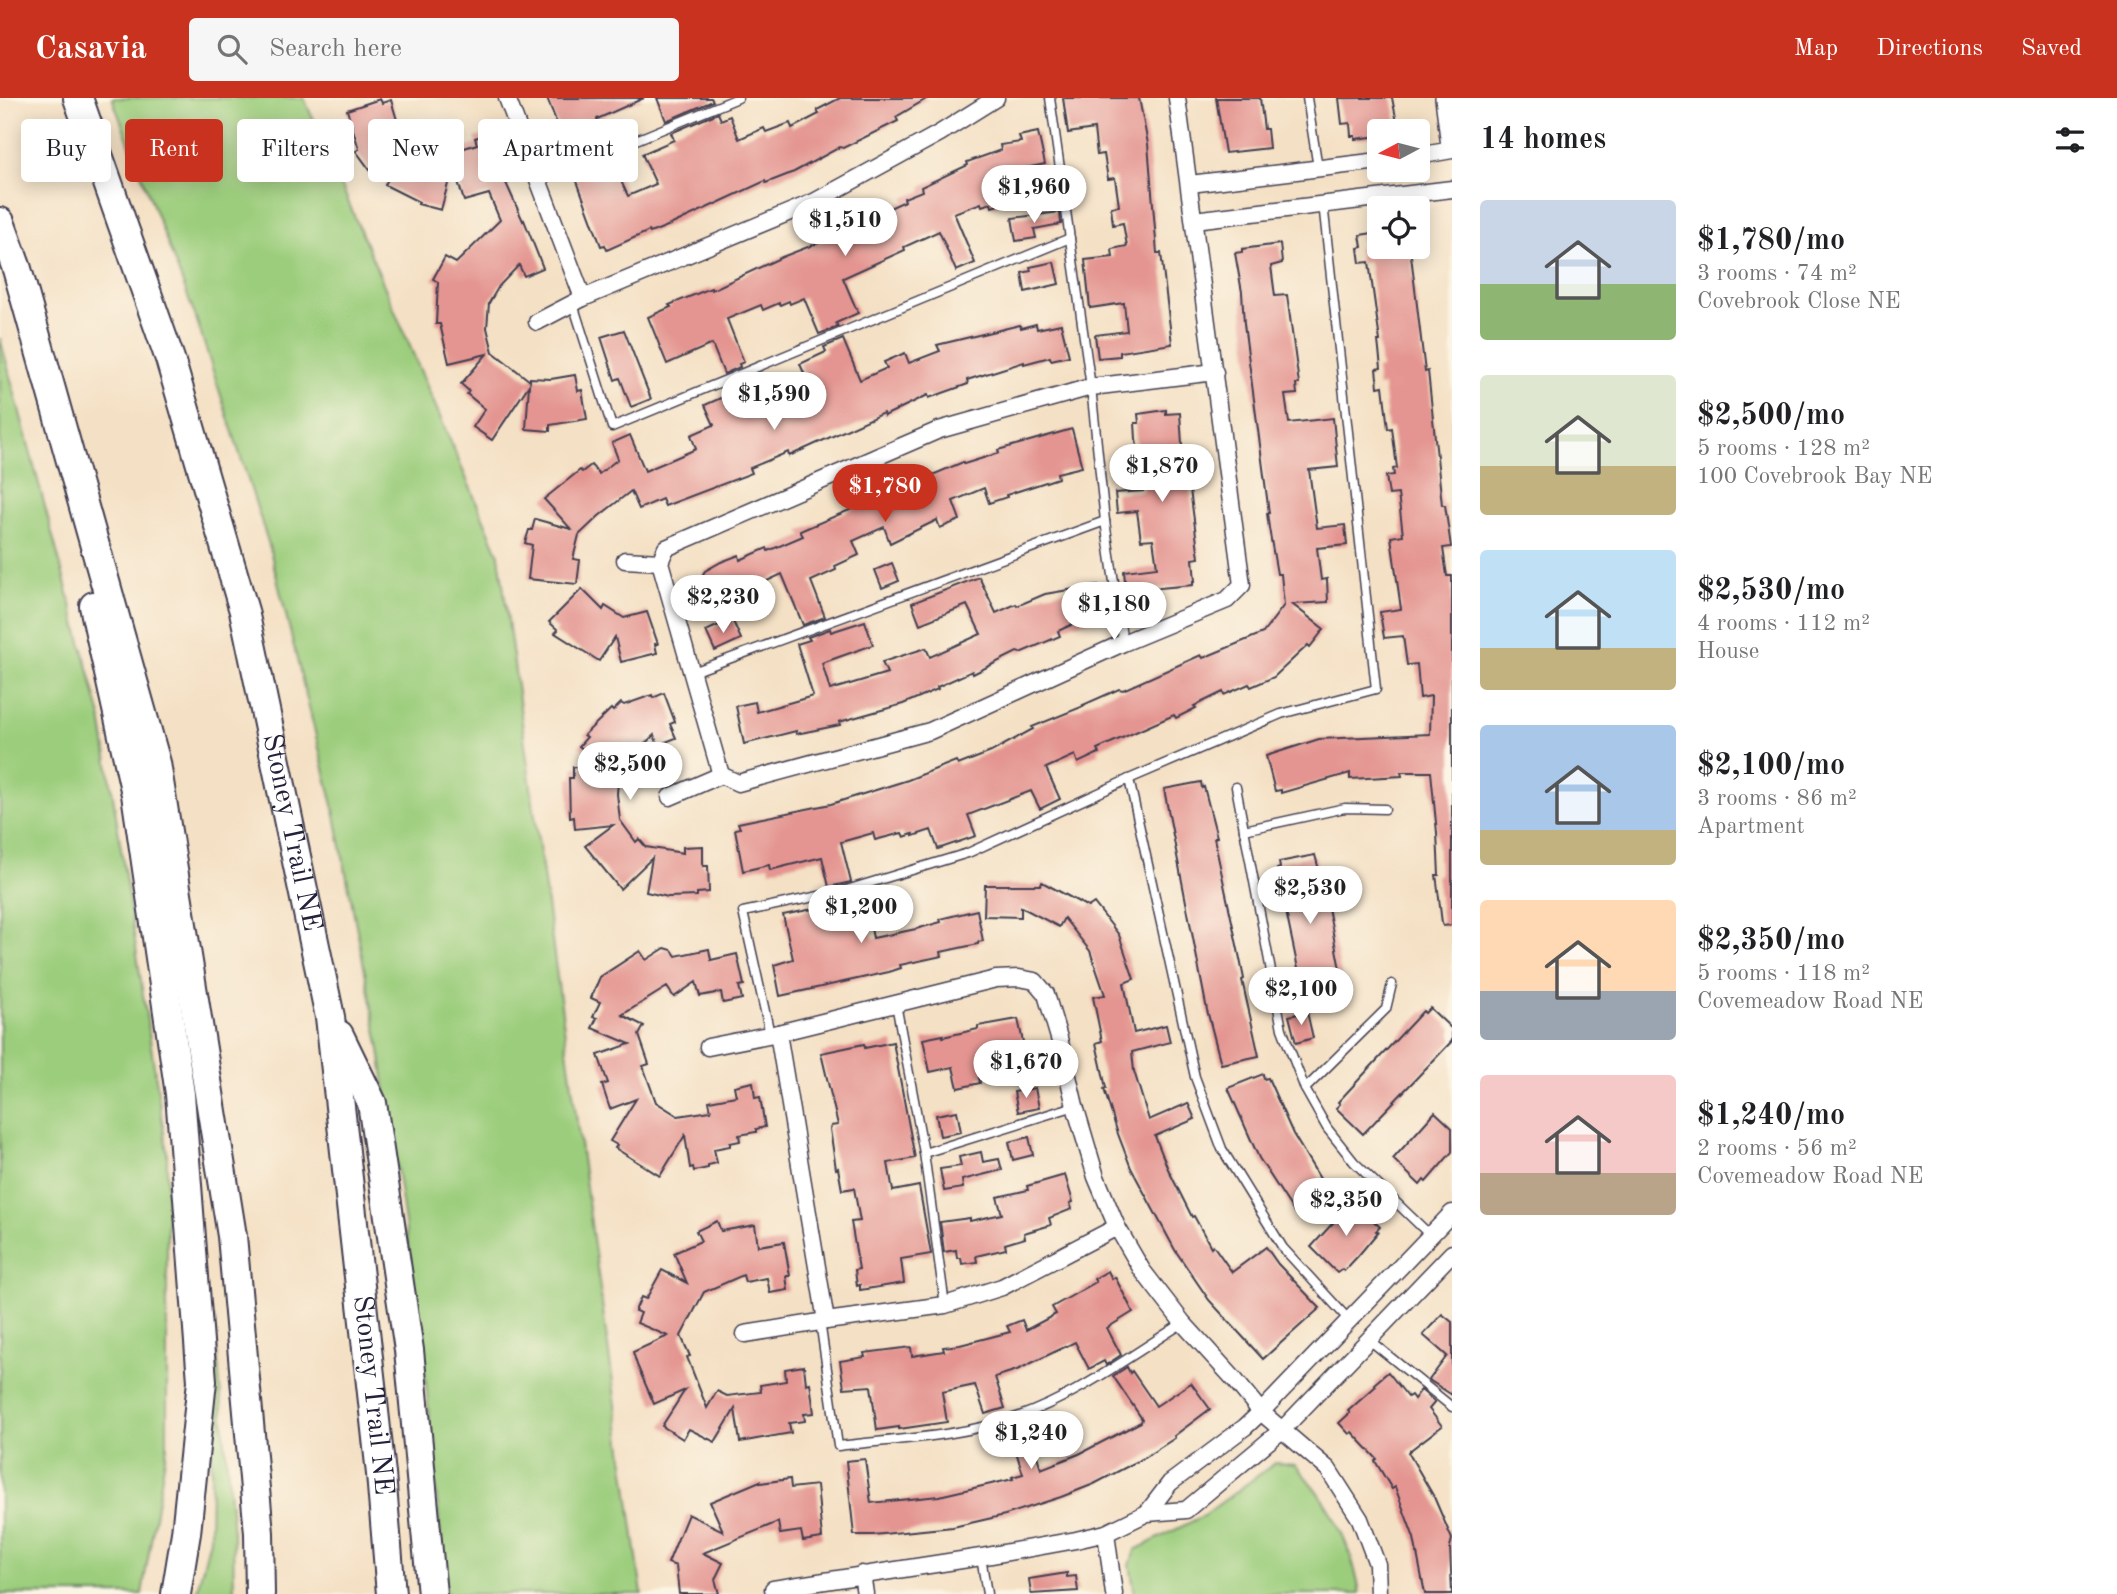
<!DOCTYPE html>
<meta charset="utf-8">
<style>
body{margin:0;font-family:"Old Standard TT",serif;background:#f6f6f6;color:#202124;height:100vh;display:flex;flex-direction:column;font-size:26px;white-space:nowrap}
*{box-sizing:border-box;margin:0}
p{font-size:23px;color:#757577}
.icon{flex:none;width:38px;height:38px;fill:none;stroke:currentColor;stroke-width:2;stroke-linecap:round;stroke-linejoin:round}
.map{position:relative;flex:1;overflow:hidden}
.sheet{display:flex;flex-direction:column;background:#fff;width:665px}
.sheet>*{flex:none}
.banner{position:absolute;left:21px;top:21px;width:665px;height:63px;display:flex;gap:14px}
.needle{width:46px;rotate:263deg}
.tools{position:absolute;left:1367px;top:21px;display:grid;gap:14px}
.tools a{display:grid;place-items:center;width:63px;height:63px;border-radius:7px;background:#fff;box-shadow:0 4px 18px #0003;font-size:35px}
.price{position:absolute;translate:-50% -60px;padding:0 16px;border-radius:24px;background:#fff;color:#222;font-size:23px;line-height:46px;filter:drop-shadow(0 2px 4px #0008)}
.price::after{content:'';position:absolute;left:50%;top:42px;width:21px;height:16px;margin-left:-10px;background:inherit;clip-path:polygon(0 0,100% 0,50% 100%)}
.price.selected{background:#c8321e;color:#fff}
ul{padding:0;list-style:none}
li{display:flex;align-items:center;gap:21px;height:175px;padding:0 28px}
li span{display:grid;place-items:center;flex:none;width:196px;height:140px;border-radius:7px;color:#555}
li>.icon{margin-inline-start:auto}
span .icon{width:84px;height:84px;fill:#fffc;stroke-width:1}
li b{font-size:30px}
h2{display:flex;justify-content:space-between;align-items:center;height:84px;padding:0 28px;font-size:30px}
.chip{padding:0 24px;border-radius:7px;background:#fff;box-shadow:0 4px 18px #0003;font-size:24px;line-height:63px}
.chip.selected{background:#c8321e;color:#fff}
header{display:flex;align-items:center;gap:42px;box-sizing:border-box;height:98px;padding:0 35px;background:#c8321e;color:#fff}
header strong{font-size:33px}
nav{display:flex;gap:38px;margin-inline-start:auto;font-size:24px}
.search{width:490px;height:63px;background:#f6f6f6;display:flex;align-items:center;gap:18px;box-sizing:border-box;padding:0 24px;border-radius:7px;color:#757577;font-size:26px}
main{display:flex;flex:1;min-height:0}
.map>svg:first-child{display:block}
</style>
<header>
<strong>Casavia</strong>
<div class="search"><svg class="icon" aria-label="search" viewBox="0 0 24 24"><circle cx="10" cy="10" r="6"/><path d="M15 15l6 6"/></svg>Search here</div>
<nav><a>Map</a><a>Directions</a><a>Saved</a></nav>
</header>
<main>
<div class="map">
<svg width="1452" height="1496" viewBox="0 0 1452 1496">
<rect width="100%" height="100%" fill="#fcf5e5"/>
<filter id="ink" filterUnits="userSpaceOnUse"><feTurbulence type="fractalNoise" baseFrequency=".0143" numOctaves="2"/><feDisplacementMap in="SourceGraphic" scale="14" xChannelSelector="R" yChannelSelector="G"/><feConvolveMatrix kernelMatrix="1 2 1 2 8 2 1 2 1" color-interpolation-filters="sRGB"/></filter>
<filter id="wash" filterUnits="userSpaceOnUse"><feTurbulence type="fractalNoise" baseFrequency=".00686" numOctaves="4" result="noise"/><feDisplacementMap in="SourceGraphic" scale="28" xChannelSelector="R" yChannelSelector="G"/><feGaussianBlur stdDeviation="1.57" result="paint"/><feColorMatrix in="noise" values="0 0 0 0 0 0 0 0 0 0 0 0 0 0 0 0 0 1.4 0 .05"/><feComposite in="paint" operator="in"/></filter>
<g filter="url(#wash)">
<rect width="100%" height="100%" fill="#f4e0c4"/>
<g fill="#9bcd7c" stroke="#5e785c" stroke-width="2">
<path d="M112 0H304L499 457 642 1496H446L422 1243 380 952 333 707 268 444 196 220Z"/>
<path d="M0 240 101 619 167 1054V1348L142 1496H0Z"/>
<path d="M214 1219 233 1435 234 1496H196L210 1441Z"/>
<path d="M1275 1365 1295 1367C1329 1403 1352 1447 1360 1496H1135L1130 1467 1135 1452 1203 1418Z"/>
</g>
<g id="blocks">
<g fill="#e49591">
<path d="M547 0H644L597 21 598 25 582 31 592 53 569 63 558 39 562 38Z"/>
<path d="M657 0H711L713 3 666 23Z"/>
<path d="M840 0H928L896 19 898 23 843 50 840 49 794 74 766 85 765 83 670 127 650 135 649 133 607 152 605 147 601 148 574 75 598 65 602 74 614 68 628 98 656 86 642 56 674 42 671 35 718 15 721 22 730 18 739 41 764 30 766 34 790 25 792 30 819 16 817 12Z"/>
<path d="M1063 0H1139L1148 46 1157 155H1161L1172 246 1120 254V258L1098 260 1095 237 1127 233 1124 205 1090 210 1085 162 1113 159 1112 151 1127 148 1123 125 1113 127 1111 109 1119 108 1115 80 1108 81 1104 56 1097 57 1094 31 1068 35Z"/>
<path d="M1216 0H1260L1264 31H1267L1269 50 1225 55Z"/>
<path d="M1339 0H1392L1397 24 1386 25 1387 33H1379V38L1355 41V38H1351L1350 25 1342 26Z"/>
<path d="M380 1 382 5 391 2 397 22 411 44 439 58 477 46 475 40 494 34 511 84 506 85 523 123 524 122 543 170 524 178 519 167 499 188 489 205 487 230 493 254 530 283V280L551 281 575 277 578 293 582 292 587 321 550 327V333L526 331 529 287 492 342 473 329 485 311 467 296 469 293 461 286 487 256 449 265 440 226H436L438 184 433 181 445 159 456 165 500 122 489 96 464 103 453 67 441 112 418 106 419 104 385 87 403 49 370 72 356 53 359 51 347 12Z"/>
<path d="M1038 34 1045 66 1021 71 1025 92 1004 95 1005 105 992 109 991 105 982 108 981 105 954 115 975 165 956 173 939 133 904 149 905 152 843 180 858 215 836 225 838 229 819 236 804 200 790 206 789 203 780 207 779 205 763 212 761 207 727 221 744 264 739 266 740 269 724 276 712 246 667 266 648 219 671 209 669 207 711 190 712 192 782 159 834 139 833 136 905 103 904 100 922 93 921 89 968 67 967 64 1001 52 1000 47 1021 44 1019 38Z"/>
<path d="M1060 114 1061 126 1034 131 1036 140 1016 143 1012 120Z"/>
<path d="M1379 134V149H1410L1425 274 1428 273 1442 407H1445L1451 449 1443 450 1447 478H1452V827L1443 828 1442 825 1437 784 1436 777H1439L1437 735 1431 674H1401L1402 678 1350 681V675L1281 695V692L1275 693 1266 658 1319 641 1430 636 1431 598 1420 600 1417 566 1407 567 1403 538 1384 540 1380 514 1401 511 1391 439 1403 437 1398 396 1389 397 1386 378 1394 377 1393 371 1397 370 1392 330 1388 331 1383 288 1378 289 1376 271 1381 270 1378 243H1380L1369 164 1360 165 1358 150 1362 149 1360 137Z"/>
<path d="M1280 146 1282 165 1271 168 1275 198 1287 197 1299 286H1296L1297 296 1285 297 1289 325 1333 320 1338 369 1309 372 1317 430 1345 427 1347 447 1317 450 1321 482 1327 481 1328 504 1292 506 1324 531 1310 549 1308 547 1274 579 1251 589 1249 586 1224 597 1223 594 1194 608 1196 610 1176 620 1174 617 1097 651 1099 655 1078 665 1075 657 1046 670 1060 701 1040 711 1031 693 968 717 976 738 938 751 931 732 913 738V736L904 739 902 735 875 742 873 735 841 744 851 784 829 789 822 759 770 772 769 767 743 773 735 731 740 730 738 725 831 706 908 682 956 663 958 667 991 654 1033 631 1032 629 1084 608 1083 607 1119 591 1123 592 1201 557 1203 560 1263 535 1284 507 1281 476H1277L1269 430 1267 415H1269L1244 226 1242 194 1235 155 1242 154V151Z"/>
<path d="M1054 164 1059 186 1025 194 1022 175 1031 173 1030 169Z"/>
<path d="M1036 226 1037 231 1061 226 1069 258 1051 262 1050 259 1024 266V264L967 282 968 286 929 300 928 297 884 318 883 315 789 358 788 354 750 370 752 375 665 408 662 401 639 411 631 393 599 418 579 437 573 461 580 462 577 486 528 481 532 447 525 445 529 432H532L535 421 571 431 544 401 580 372 582 374 591 367 599 376 618 361 612 345 630 337 645 373 673 361 696 351 691 337 714 327 705 307 732 295 729 288 745 281 761 316 813 296 800 266 826 254 824 249 843 241 860 282 887 270 884 264 905 255 909 265 940 253 937 247 1020 227 1021 230Z"/>
<path d="M624 232 651 301 631 309 620 280 615 282 601 239Z"/>
<path d="M1166 312V316L1180 315 1183 362 1186 361 1199 460 1193 461 1195 483H1193V487L1126 493 1124 473 1157 469 1153 441 1141 442 1137 413 1117 415 1115 395 1143 393 1136 341 1135 325H1139L1138 316Z"/>
<path d="M1072 331 1082 369 1057 375 1058 380 1006 397 1007 399 989 405 984 390 953 403 960 422 940 430 937 422 890 445 884 429 853 443 859 457 835 468 836 472 811 483 825 519 803 527 782 476 756 488 763 503 719 522 702 483 706 482 703 476 705 473 721 464 739 457 740 462 767 450 768 453 803 438 800 433 963 364 964 366 999 355 998 352Z"/>
<path d="M892 465 899 483 882 490 875 472Z"/>
<path d="M979 479 996 515 1016 506 1017 508 1045 496 1098 487 1104 521 1073 526 1058 533 1060 538 1020 555 1017 554 973 576 972 573 937 589 938 591 903 606 839 624 840 627 796 636V633L744 646 736 608 755 604 757 614 813 598 797 546 810 542 808 539 830 531 831 534 865 523 873 547 822 565 830 592 887 575 882 564 926 550 930 559 981 536 967 507 920 526 912 505Z"/>
<path d="M582 491 603 512 605 508 624 520 647 514 658 546H655L657 555 621 564 615 539 599 563 555 535 558 532 549 524Z"/>
<path d="M732 521 741 541 715 553 706 533Z"/>
<path d="M664 595 675 624 670 626 676 640 658 647 654 637 635 655 633 653 619 671 617 696 620 722 636 744 639 741 646 749 683 755V749L703 748V768H708L709 794 697 795V798L668 799 646 794 652 760 620 791 585 748 613 727 575 731 574 719 570 720 569 680H573V669L607 670 579 648 587 639 584 637 611 611 613 613 621 605 624 607 652 597 653 600Z"/>
<path d="M1201 684 1202 690 1204 689 1217 739 1214 740 1240 861 1244 881 1242 882 1259 958 1221 966 1207 912 1164 691Z"/>
<path d="M1315 757 1325 794 1344 892 1304 899 1277 771 1280 770 1279 764Z"/>
<path d="M1042 784 1088 809 1094 805 1119 837 1134 881 1124 885 1134 935 1166 927 1170 944 1132 954 1134 973 1149 1022 1188 1005 1195 1021 1155 1038 1168 1071 1192 1119 1194 1118 1211 1149 1213 1147 1232 1174 1266 1149 1278 1166 1320 1210 1263 1261 1209 1202 1175 1152 1131 1070 1118 1036 1104 991 1106 990 1096 945 1102 943 1093 899 1105 897 1090 853 1064 820 1059 829 1021 809V819L984 818 985 787H1040Z"/>
<path d="M854 796 856 802 865 801 873 840 916 831 941 824 940 821 977 812 983 843 978 844V846L941 854 942 858 900 867 901 870 889 874 780 898 774 867 793 861 783 817 833 807 832 802Z"/>
<path d="M665 850 672 852 676 858 709 851 711 862 737 856 744 887 739 888 742 901 723 905 721 894 700 898 696 884 674 899 667 889 622 917 644 928 639 937 649 966 643 968 656 1004 678 1018 711 1013 709 1003 736 998 734 988 753 984 755 1000 760 999 765 1029 756 1031V1034L739 1037 740 1043 730 1045V1048L714 1051 717 1065 708 1067V1070L694 1073 693 1069 690 1070 685 1037 660 1078 615 1050 617 1047 610 1043 636 1001 610 1011 602 987 608 985 598 957 630 946 592 930 597 920 593 919 600 904 591 900 600 879 640 853 646 862Z"/>
<path d="M1430 910 1452 931V943L1363 1036 1336 1010 1340 1006 1338 1004 1423 913 1425 915Z"/>
<path d="M1307 914 1313 940 1296 945 1289 918Z"/>
<path d="M1018 921 1025 953 1002 959 1005 974 979 979 980 985 958 990 953 969 930 974 923 941 943 937V939L978 931V928Z"/>
<path d="M893 944 915 1060 888 1065 893 1093 919 1088 931 1156 901 1161 904 1185 860 1192V1187L857 1188 855 1172 859 1171 851 1124 860 1123 854 1090 842 1092 838 1070 836 1071 830 1031 831 1028 838 1027 821 955 864 946 865 950Z"/>
<path d="M1263 976 1264 981 1268 980 1293 1036 1328 1094 1294 1114 1259 1060 1228 990Z"/>
<path d="M1035 990 1039 1010 1018 1014 1014 994Z"/>
<path d="M957 1013 961 1034 940 1038 936 1017Z"/>
<path d="M1435 1014 1452 1030V1054L1426 1084 1424 1082 1420 1087 1393 1061Z"/>
<path d="M1029 1039 1033 1057 1013 1062 1009 1044Z"/>
<path d="M981 1054 983 1064 999 1061 1002 1072 962 1082 963 1090 944 1093 940 1071 961 1068 959 1059Z"/>
<path d="M1065 1077 1073 1104 1070 1105 1072 1111 1049 1120 1051 1127 1024 1135 1025 1140 1005 1146 1006 1151 976 1158 977 1164 962 1166 961 1160H957L956 1152 944 1154 940 1124 970 1120V1123L1002 1116 997 1099 1028 1092 1027 1088Z"/>
<path d="M1353 1103 1380 1129 1376 1133 1378 1134 1358 1158 1344 1173 1342 1171 1337 1175 1311 1149Z"/>
<path d="M717 1123 721 1133 755 1127 758 1148 784 1144 790 1178H786L788 1192 770 1195 767 1180 745 1184 743 1177 704 1194 681 1238 690 1258 687 1259 707 1310 717 1293 727 1298 761 1294 760 1287 786 1283 785 1271 804 1268 806 1286 810 1285 814 1315 804 1316 805 1323 789 1325 791 1335 740 1344 735 1311 715 1344 689 1331 683 1341 662 1328 685 1292 654 1306 637 1267 633 1254 668 1238 637 1225 641 1215 635 1213 641 1199 646 1201 662 1172 687 1185 674 1155 701 1143 696 1133Z"/>
<path d="M1108 1173 1112 1181 1115 1179 1133 1214 1107 1230 1121 1257 1106 1267 1104 1263 1089 1271 1075 1244 1017 1272 995 1279 1005 1310 985 1316 975 1287 942 1294 947 1324 899 1331V1329L877 1332 871 1288 844 1290 840 1263 865 1259 864 1255 911 1249 912 1258 944 1253 943 1249 960 1247 1010 1234 1007 1228 1022 1222 1026 1232 1056 1216 1052 1209 1096 1184 1094 1181Z"/>
<path d="M1442 1216 1452 1224V1297L1429 1282 1447 1258 1423 1237Z"/>
<path d="M1127 1269 1130 1275 1132 1273 1156 1308 1191 1285 1210 1311 1174 1338 1175 1340 1144 1360 1094 1386 1061 1399 1005 1417 953 1429 873 1437H854L846 1363 865 1361 871 1405 939 1398 1013 1381 1012 1379 1023 1376 1010 1334 1028 1328 1041 1371 1079 1356 1141 1324 1142 1321 1113 1278Z"/>
<path d="M1388 1274 1408 1299 1411 1297 1414 1301 1421 1292 1435 1304 1429 1311 1442 1328 1408 1354 1434 1399 1452 1441 1450 1449 1452 1496H1425L1414 1440 1395 1389 1392 1391 1375 1363 1377 1361 1352 1334 1349 1336 1339 1325 1350 1315 1348 1313 1376 1288 1374 1286Z"/>
<path d="M790 1381 791 1390 817 1387 822 1440 803 1443 801 1433 780 1436 778 1424 703 1455 723 1465 715 1481 719 1496H679L676 1468 668 1465 688 1416 723 1433 710 1404 760 1383V1385Z"/>
<path d="M1067 1475V1479L1076 1478 1078 1493 1031 1496 1029 1481Z"/>
</g>
</g>
</g>
<g filter="url(#ink)">
<use href="#blocks" fill-opacity="0" stroke="#423e50" stroke-width="2"/>
<g fill="none" stroke-linecap="round" stroke-linejoin="round">
<defs>
<g id="lane">
<path d="M1050 0 1091 289 1105 423 1123 545"/>
<path d="M1307 0 1318 70"/>
<path d="M539 82 738 0"/>
<path d="M573 206 612 329 1070 140"/>
<path d="M693 574 1105 423"/>
<path d="M1129 681 1195 979 1222 1051 1283 1150 1349 1222"/>
<path d="M1236 689 1282 931 1305 991 1327 1030 1354 1064 1431 1138"/>
<path d="M1244 732 1345 710 1385 711"/>
<path d="M896 906 924 1055 945 1207"/>
<path d="M770 936 743 814 843 793 968 755 1129 681 1281 616 1376 591 1323 105"/>
<path d="M1305 991 1386 911 1392 886"/>
<path d="M924 1055 1075 1008"/>
<path d="M820 1223 838 1348C897 1341 960 1339 1017 1319 1077 1298 1130 1258 1183 1225"/>
<path d="M1368 1241 1452 1309"/>
<path d="M981 1459 987 1496"/>
</g>
<g id="street">
<path d="M507 0 583 200 814 104 940 35 996 0"/>
<path d="M1418 58 1452 52"/>
<path d="M1190 86 1379 63"/>
<path d="M1194 122 1452 91"/>
<path d="M537 224 583 200"/>
<path d="M625 462 660 464"/>
<path d="M721 677 738 685 930 633 1123 545 1227 502 1242 487 1177 0"/>
<path d="M721 677 660 464 666 450 939 332 1091 289 1215 274"/>
<path d="M670 699 721 677"/>
<path d="M778 935 826 1223 945 1207 1002 1189 1117 1129"/>
<path d="M708 949 778 935 996 881 1019 880 1035 883 1046 896 1059 940 1075 1008 1096 1079 1117 1129 1142 1172 1183 1225 1235 1282 1261 1314 1328 1371 1360 1421 1377 1466 1378 1496"/>
<path d="M745 1236 826 1223"/>
<path d="M1147 1415 1170 1385 1245 1329 1261 1314 1452 1115"/>
<path d="M1106 1435 1114 1496"/>
<path d="M862 1476 865 1496"/>
<path d="M773 1491 981 1459 1076 1442 1106 1435 1147 1415 1186 1412 1282 1332 1452 1155"/>
</g>
<path id="secondary" d="M1446 0 1452 48"/>
<g id="highway">
<path id="s1" d="M78 0 170 261 244 513 330 919 381 1376 391 1496"/>
<path d="M0 124 17 171 156 665 232 1138 259 1435 260 1496"/>
<path d="M94 508 136 696 180 996 202 1283 186 1435 176 1496"/>
<path d="M339 937 372 1005 409 1252 432 1496"/>
</g>
</defs>
<use href="#lane" stroke="#423e50" stroke-width="11"/>
<use href="#street" stroke="#423e50" stroke-width="19"/>
<use href="#secondary" stroke="#423e50" stroke-width="24"/>
<use href="#highway" stroke="#423e50" stroke-width="32"/>
<use href="#lane" stroke="#fff" stroke-width="8"/>
<use href="#street" stroke="#fff" stroke-width="16"/>
<use href="#secondary" stroke="#fff" stroke-width="21"/>
<use href="#highway" stroke="#fff" stroke-width="28"/>
</g>
</g>
<g text-anchor="middle" dominant-baseline="central" stroke-width="6" stroke-linejoin="round" paint-order="stroke">
<g font-size="28" fill="#22223b" stroke="#fcf5e5">
<text stroke="none"><textPath href="#s1" startOffset="766">Stoney Trail NE</textPath></text>
<text stroke="none"><textPath href="#s1" startOffset="1335">Stoney Trail NE</textPath></text>
</g>
</g>
</svg>
<div class="tools">
<a><svg class="needle" viewBox="-14 -14 28 28"><path d="M0-13l5 13h-10z" fill="#e53935"/><path d="M0 13l5-13h-10z" fill="#757577"/></svg></a>
<a><svg class="icon" aria-label="locate" viewBox="0 0 24 24"><circle cx="12" cy="12" r="6"/><path d="M12 2v4M12 18v4M2 12h4M18 12h4"/></svg></a>
</div>
<b class="price" style="left:1034px;top:127px">$1,960</b>
<b class="price" style="left:845px;top:160px">$1,510</b>
<b class="price" style="left:774px;top:334px">$1,590</b>
<b class="price" style="left:1162px;top:406px">$1,870</b>
<b class="price selected" style="left:885px;top:426px">$1,780</b>
<b class="price" style="left:723px;top:537px">$2,230</b>
<b class="price" style="left:1114px;top:544px">$1,180</b>
<b class="price" style="left:630px;top:704px">$2,500</b>
<b class="price" style="left:1310px;top:828px">$2,530</b>
<b class="price" style="left:861px;top:847px">$1,200</b>
<b class="price" style="left:1301px;top:929px">$2,100</b>
<b class="price" style="left:1026px;top:1002px">$1,670</b>
<b class="price" style="left:1346px;top:1140px">$2,350</b>
<b class="price" style="left:1031px;top:1373px">$1,240</b>
<div class="banner">
<a class="chip">Buy</a>
<a class="chip selected">Rent</a>
<a class="chip">Filters</a>
<a class="chip">New</a>
<a class="chip">Apartment</a>
</div>
</div>
<section class="sheet">
<h2>14 homes<svg class="icon" aria-label="filters" viewBox="0 0 24 24"><path d="M4 7h16M4 17h16"/><circle cx="9" cy="7" r="2"/><circle cx="15" cy="17" r="2"/></svg></h2>
<ul>
<li><span style="background:linear-gradient(#c9d6e8 60%,#8fb573 0)"><svg class="icon" aria-label="home" viewBox="0 0 24 24"><path d="M3 11l9-7 9 7M6 9v11h12V9"/></svg></span><div><b>$1,780/mo</b><p>3 rooms · 74 m²</p><p>Covebrook Close NE</p></div></li>
<li><span style="background:linear-gradient(#dfe7d0 65%,#c2b280 0)"><svg class="icon" aria-label="home" viewBox="0 0 24 24"><path d="M3 11l9-7 9 7M6 9v11h12V9"/></svg></span><div><b>$2,500/mo</b><p>5 rooms · 128 m²</p><p>100 Covebrook Bay NE</p></div></li>
<li><span style="background:linear-gradient(#bfe0f5 70%,#c2b280 0)"><svg class="icon" aria-label="home" viewBox="0 0 24 24"><path d="M3 11l9-7 9 7M6 9v11h12V9"/></svg></span><div><b>$2,530/mo</b><p>4 rooms · 112 m²</p><p>House</p></div></li>
<li><span style="background:linear-gradient(#a9c7e8 75%,#c2b280 0)"><svg class="icon" aria-label="home" viewBox="0 0 24 24"><path d="M3 11l9-7 9 7M6 9v11h12V9"/></svg></span><div><b>$2,100/mo</b><p>3 rooms · 86 m²</p><p>Apartment</p></div></li>
<li><span style="background:linear-gradient(#ffd9b3 65%,#9aa5b1 0)"><svg class="icon" aria-label="home" viewBox="0 0 24 24"><path d="M3 11l9-7 9 7M6 9v11h12V9"/></svg></span><div><b>$2,350/mo</b><p>5 rooms · 118 m²</p><p>Covemeadow Road NE</p></div></li>
<li><span style="background:linear-gradient(#f6c9c9 70%,#b9a48a 0)"><svg class="icon" aria-label="home" viewBox="0 0 24 24"><path d="M3 11l9-7 9 7M6 9v11h12V9"/></svg></span><div><b>$1,240/mo</b><p>2 rooms · 56 m²</p><p>Covemeadow Road NE</p></div></li>
</ul>
</section>
</main>
